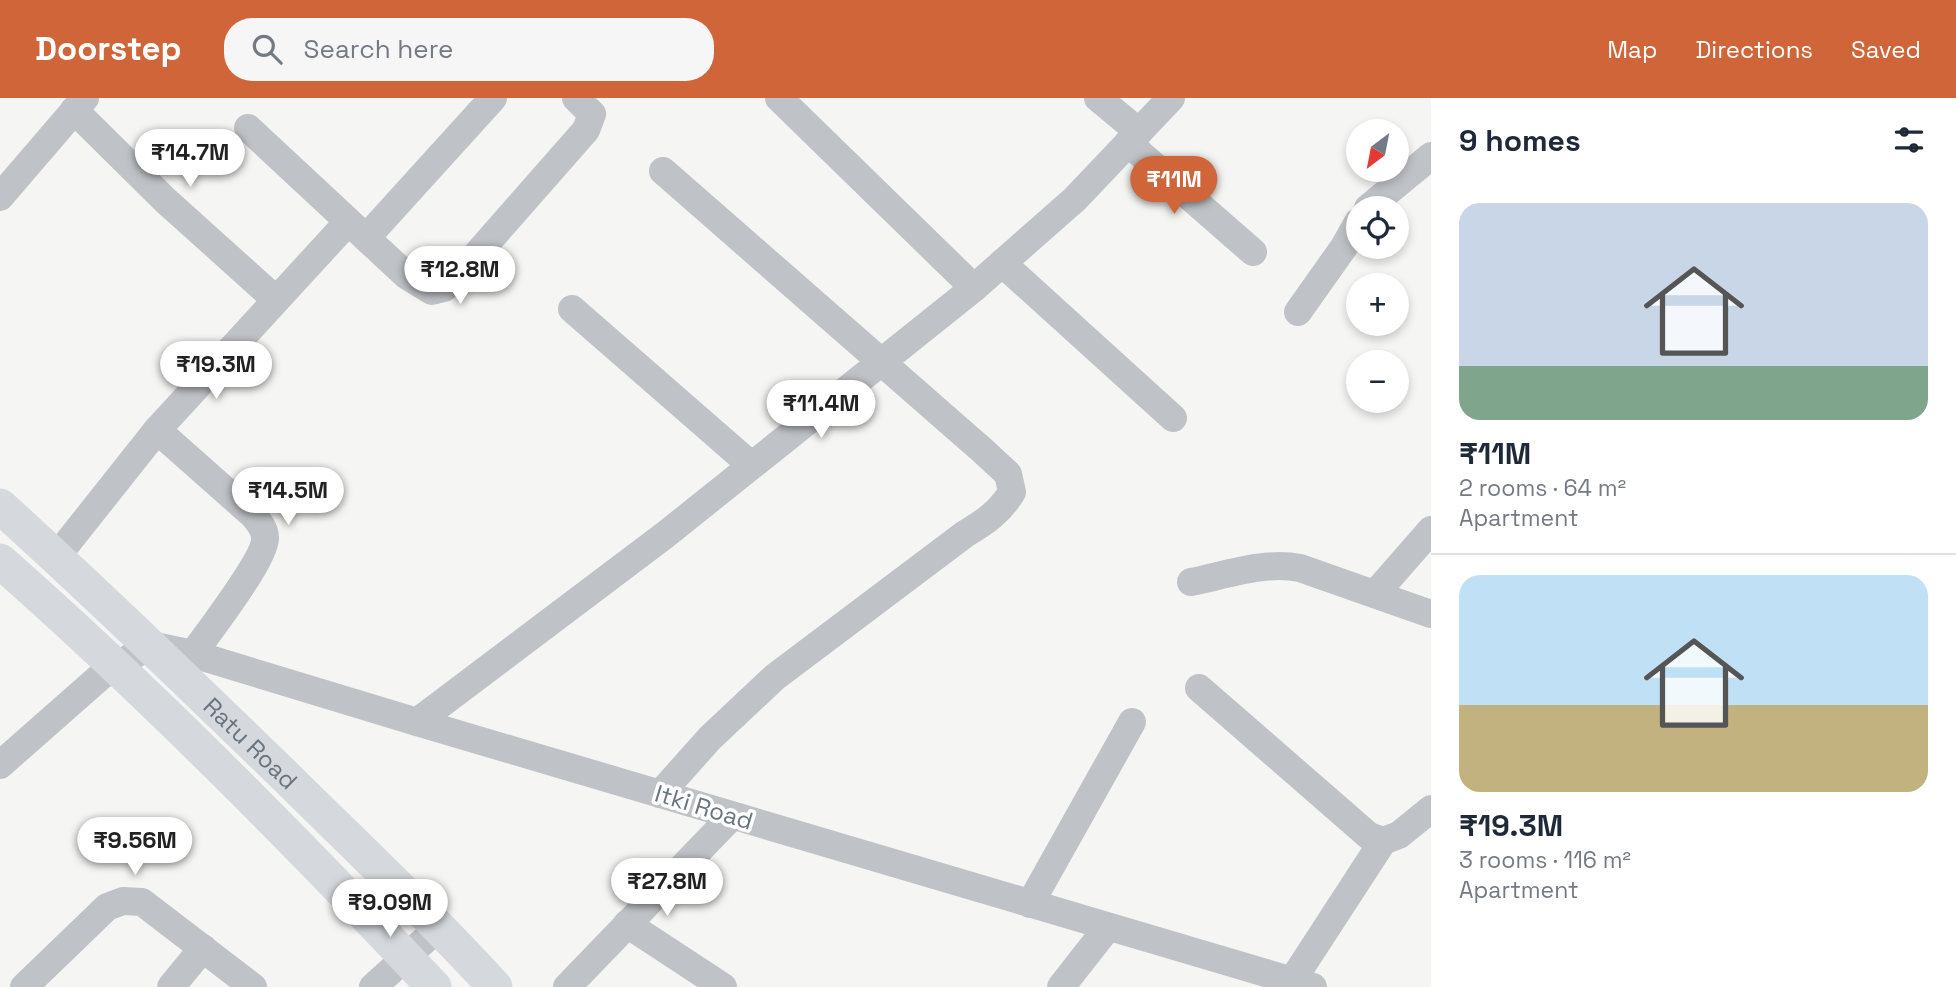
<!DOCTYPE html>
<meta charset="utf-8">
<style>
body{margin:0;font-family:"Space Grotesk",sans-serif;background:#f6f6f7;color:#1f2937;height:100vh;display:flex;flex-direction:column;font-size:26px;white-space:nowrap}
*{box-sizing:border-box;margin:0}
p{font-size:23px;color:#747a83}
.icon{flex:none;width:38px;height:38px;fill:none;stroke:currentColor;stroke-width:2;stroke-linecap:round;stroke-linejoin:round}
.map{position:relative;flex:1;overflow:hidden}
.drawer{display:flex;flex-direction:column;background:#fff;width:525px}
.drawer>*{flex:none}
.needle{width:46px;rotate:212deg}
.buttons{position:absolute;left:1346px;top:21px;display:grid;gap:14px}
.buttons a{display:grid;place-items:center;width:63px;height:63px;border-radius:50%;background:#fff;box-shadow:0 4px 10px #0003;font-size:35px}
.price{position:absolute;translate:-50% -60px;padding:0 16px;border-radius:24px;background:#fff;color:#222;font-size:23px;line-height:46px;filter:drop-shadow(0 2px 4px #0008)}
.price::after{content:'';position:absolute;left:50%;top:42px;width:21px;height:16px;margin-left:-10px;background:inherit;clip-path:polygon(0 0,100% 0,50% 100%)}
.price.on{background:#cf6539;color:#fff}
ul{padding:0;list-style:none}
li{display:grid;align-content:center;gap:14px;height:371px;padding:0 28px}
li+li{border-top:2px solid #e0e1e3}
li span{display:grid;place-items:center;height:217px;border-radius:21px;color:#555}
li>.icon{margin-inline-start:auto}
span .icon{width:126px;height:126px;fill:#fffc;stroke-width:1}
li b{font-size:30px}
h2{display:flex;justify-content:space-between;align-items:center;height:84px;padding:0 28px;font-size:30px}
header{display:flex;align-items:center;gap:42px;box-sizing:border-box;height:98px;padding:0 35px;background:#cf6539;color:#fff}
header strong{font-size:33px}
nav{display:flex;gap:38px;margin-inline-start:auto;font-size:24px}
.search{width:490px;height:63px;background:#f6f6f7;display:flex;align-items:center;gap:18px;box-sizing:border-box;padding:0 24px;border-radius:28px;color:#747a83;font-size:26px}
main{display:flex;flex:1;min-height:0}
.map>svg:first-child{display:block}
</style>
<header>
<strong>Doorstep</strong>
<div class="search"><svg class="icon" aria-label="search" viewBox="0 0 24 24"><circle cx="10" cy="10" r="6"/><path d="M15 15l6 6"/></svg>Search here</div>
<nav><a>Map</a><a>Directions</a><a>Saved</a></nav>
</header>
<main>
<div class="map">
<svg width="1431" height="889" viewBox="0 0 1431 889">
<rect width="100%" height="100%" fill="#f5f6f3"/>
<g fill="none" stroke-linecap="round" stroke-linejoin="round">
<g stroke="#bfc2c6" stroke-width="28">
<path d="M779 0 974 190"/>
<path d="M1098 0 1139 34"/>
<path d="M74 12 165 102 275 201"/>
<path d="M248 30 406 177 432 193 444 190 456 180 586 32 592 16 576 0"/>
<path d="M1128 45 1253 154"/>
<path d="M0 99 85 0"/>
<path d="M1368 110 1431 58"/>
<path d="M366 140 493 0"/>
<path d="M1002 165 1173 320"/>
<path d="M572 211 751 367"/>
<path d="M1298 214 1344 149 1358 124"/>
<path d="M157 332 253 417C259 424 265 431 265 440 266 460 207 536 193 556"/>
<path d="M57 458 157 332 348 124"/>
<path d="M1191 484C1226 477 1264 463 1300 470L1431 516"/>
<path d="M1375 496 1431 432"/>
<path d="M1199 590 1369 738 1383 743 1399 737 1431 711"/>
<path d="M417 624 665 437 974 190 1075 101 1171 0"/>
<path d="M0 667 101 578 150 547 193 556 417 624 1313 889"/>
<path d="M660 696 710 640 775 579 965 436C985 424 1000 414 1012 394L1008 376 982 352 663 73"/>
<path d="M1030 806 1132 624"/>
<path d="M627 826 723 889"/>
<path d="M1292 883 1383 743"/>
<path d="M24 889 107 809 123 803 142 804 253 889"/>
<path d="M171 889 203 850"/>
<path d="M373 889 439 829"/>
<path d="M567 889 732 718"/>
<path d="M1061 889 1108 829"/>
</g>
<g stroke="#d5d8dc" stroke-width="35">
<path id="s1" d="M0 408C97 496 191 587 285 678 356 748 428 816 495 889"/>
<path d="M0 463C152 597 295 742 434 889"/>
</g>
</g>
<g text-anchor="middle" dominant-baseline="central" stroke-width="7" stroke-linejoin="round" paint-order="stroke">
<g font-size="24" fill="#687480" stroke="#fff">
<text stroke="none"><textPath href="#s1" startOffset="345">Ratu Road</textPath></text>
<text transform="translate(704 709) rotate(17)">Itki Road</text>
</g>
</g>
</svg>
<div class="buttons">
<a><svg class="needle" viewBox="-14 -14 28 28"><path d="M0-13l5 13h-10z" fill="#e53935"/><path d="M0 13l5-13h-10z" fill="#747a83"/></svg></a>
<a><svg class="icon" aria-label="locate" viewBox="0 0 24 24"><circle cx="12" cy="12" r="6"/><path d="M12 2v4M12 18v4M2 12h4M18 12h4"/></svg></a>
<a>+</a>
<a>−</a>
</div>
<b class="price" style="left:190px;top:91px">₹14.7M</b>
<b class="price on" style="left:1174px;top:118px">₹11M</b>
<b class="price" style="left:460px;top:208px">₹12.8M</b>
<b class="price" style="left:216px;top:303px">₹19.3M</b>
<b class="price" style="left:821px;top:342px">₹11.4M</b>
<b class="price" style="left:288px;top:429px">₹14.5M</b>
<b class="price" style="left:135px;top:779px">₹9.56M</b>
<b class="price" style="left:667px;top:820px">₹27.8M</b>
<b class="price" style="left:390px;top:841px">₹9.09M</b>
</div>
<section class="drawer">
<h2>9 homes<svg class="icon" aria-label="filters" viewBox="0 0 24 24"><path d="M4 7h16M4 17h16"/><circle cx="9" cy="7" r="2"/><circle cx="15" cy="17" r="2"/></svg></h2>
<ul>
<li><span style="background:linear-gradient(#c9d6e8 75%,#7fa58c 0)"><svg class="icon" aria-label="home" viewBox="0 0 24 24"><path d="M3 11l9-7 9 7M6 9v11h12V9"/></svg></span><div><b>₹11M</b><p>2 rooms · 64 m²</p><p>Apartment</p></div></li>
<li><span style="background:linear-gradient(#bfe0f5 60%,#c2b280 0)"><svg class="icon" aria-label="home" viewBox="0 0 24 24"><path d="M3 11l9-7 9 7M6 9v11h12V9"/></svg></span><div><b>₹19.3M</b><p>3 rooms · 116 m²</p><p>Apartment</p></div></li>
</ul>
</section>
</main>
